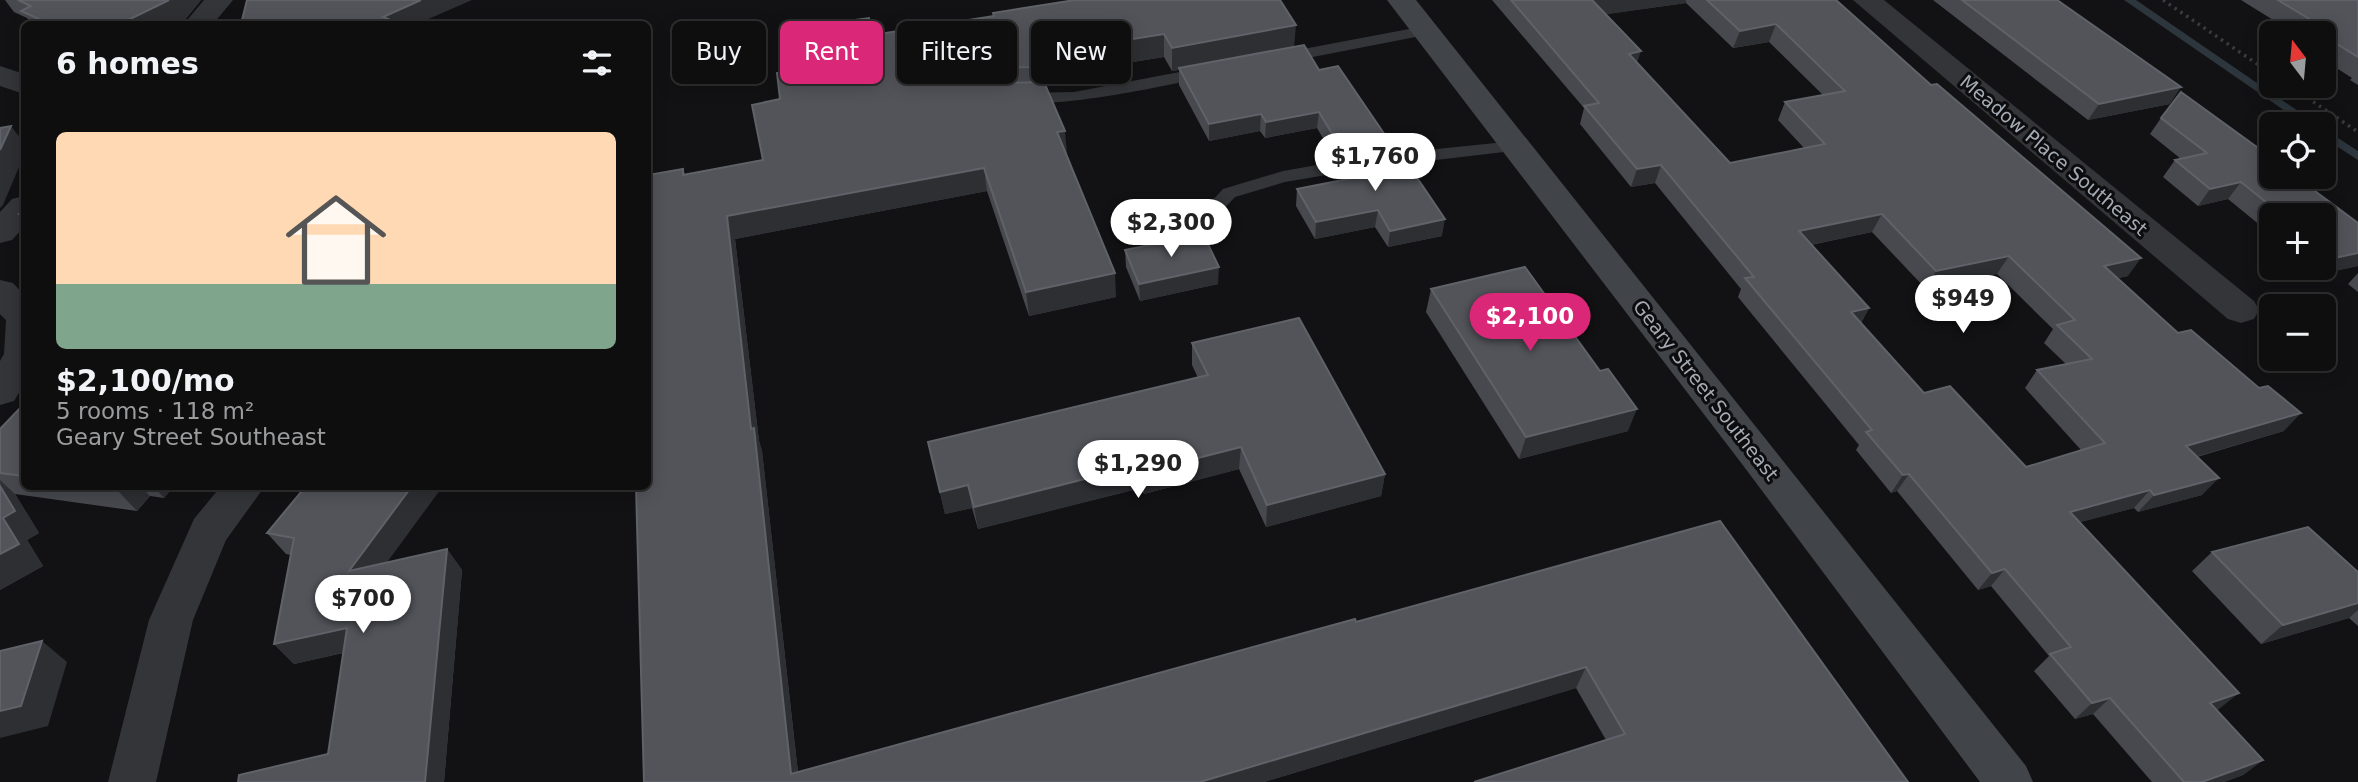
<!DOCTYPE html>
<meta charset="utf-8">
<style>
body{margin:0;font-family:"DejaVu Sans",sans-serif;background:#171718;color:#f1f3f6;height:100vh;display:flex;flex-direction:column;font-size:26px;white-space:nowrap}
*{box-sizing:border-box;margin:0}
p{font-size:23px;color:#9b9c9e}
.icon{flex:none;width:38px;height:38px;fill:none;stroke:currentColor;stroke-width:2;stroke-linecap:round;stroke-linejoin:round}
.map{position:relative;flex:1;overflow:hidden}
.side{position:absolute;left:21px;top:21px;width:630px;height:469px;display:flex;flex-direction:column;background:#0e0e0f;border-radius:10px;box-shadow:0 4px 18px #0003,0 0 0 2px #2e2e2f}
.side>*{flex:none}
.guide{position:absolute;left:672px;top:21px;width:665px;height:63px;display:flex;gap:14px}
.needle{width:46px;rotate:344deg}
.buttons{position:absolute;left:2259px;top:21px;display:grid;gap:14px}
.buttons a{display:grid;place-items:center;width:77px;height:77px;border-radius:10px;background:#0e0e0f;box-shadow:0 4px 18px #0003,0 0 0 2px #2e2e2f;font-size:35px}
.price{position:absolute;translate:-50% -60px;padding:0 16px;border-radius:24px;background:#fff;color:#222;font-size:23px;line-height:46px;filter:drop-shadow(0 2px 4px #0008)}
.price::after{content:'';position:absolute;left:50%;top:42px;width:21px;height:16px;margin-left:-10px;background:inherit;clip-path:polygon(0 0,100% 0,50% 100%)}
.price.selected{background:#db2777;color:#fff}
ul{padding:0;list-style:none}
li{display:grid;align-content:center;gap:14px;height:371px;padding:0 35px}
li span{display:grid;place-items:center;height:217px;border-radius:10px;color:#555}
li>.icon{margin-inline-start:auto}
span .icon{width:126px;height:126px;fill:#fffc;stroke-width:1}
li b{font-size:30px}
h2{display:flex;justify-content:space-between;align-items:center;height:84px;padding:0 35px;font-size:30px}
.chip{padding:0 24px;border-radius:10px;background:#0e0e0f;box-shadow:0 4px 18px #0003,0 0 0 2px #2e2e2f;font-size:24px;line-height:63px}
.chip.selected{background:#db2777;color:#fff}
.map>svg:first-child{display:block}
</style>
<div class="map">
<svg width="2358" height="782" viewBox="0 0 2358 782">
<rect width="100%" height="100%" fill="#121214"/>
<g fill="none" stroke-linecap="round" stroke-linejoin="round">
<g fill="#2c363c" fill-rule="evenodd">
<path d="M2124 0H2136L2317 124H2304Z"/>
<path d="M2324 129 2358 151V160L2324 138Z"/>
</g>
<g stroke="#393c3f" stroke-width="3.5" stroke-dasharray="2.5 4.5" stroke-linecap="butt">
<path d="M2163 0 2272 74"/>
<path d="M2290 86 2358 132"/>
</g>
<g fill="#333538" fill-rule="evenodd">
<path d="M1425 26 1431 28 1433 31 1431 34 1282 63 1274 58 1282 53Z"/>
<path d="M1206 67 1212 69 1214 72 1212 75C1183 83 1031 115 1015 98L1023 93 1074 92Z"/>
<path d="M1515 141 1521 142 1524 146 1521 150 1368 168 1285 182 1235 197 1209 225H1195L1193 221 1223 189 1283 171 1368 156Z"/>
</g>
<g fill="#333538" fill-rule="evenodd">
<path d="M204 0H233L213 24H184Z"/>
<path d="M1853 0H1884L2254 301 2259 310 2254 319 2241 323 2228 319Z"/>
<path d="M0 66 24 74V94L0 86Z"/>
<path d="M24 196V227L12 240 0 243V212L12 199Z"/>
<path d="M0 280 13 283 24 295V384L14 401 0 405V361L4 354 6 320 0 314Z"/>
<path d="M221 486H265L226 540 193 620 156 782H108L149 620 194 519Z"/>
</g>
<path fill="#414448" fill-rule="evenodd" d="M1387 0H1416L2026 766 2033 782H1980L1742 464Z"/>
</g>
<g fill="#48494f" fill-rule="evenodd">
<path d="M5 0H201L183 22 177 24H32L27 18 14 12Z"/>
<path d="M1492 0H1836L2128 276 2118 278 2284 431 2197 457 2202 495 2138 512 2134 508 2080 522 2219 709 2217 710 2263 760 2243 775 2224 782H2152L2093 714 2075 719 2034 671 2049 656 1991 586 1978 590 1897 491 1891 493 1856 450 1859 445 1738 297 1741 289 1655 183 1631 187 1580 124 1584 108ZM1686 3 1733 48 1769 42 1823 95 1785 102 1778 120 1804 148 1730 163 1637 63 1606 14ZM1872 232 1926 289 1997 274 2053 329 2044 343 2066 364 2037 370 2025 388 2081 450 2026 467 1924 393 1861 323 1869 308 1811 245Z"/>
<path d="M1933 0H2057L2170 104 2088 120Z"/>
<path d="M2241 0H2358V85L2350 80 2352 78 2324 60V33H2294Z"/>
<path d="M993 13 1294 46 1385 135 1383 152 1335 159 1317 128 1265 138 1260 131 1209 141 1179 85V70L1172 71 1164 57 1039 77V82L1067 154H1066L1116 297 1029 316 987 191 735 239 759 441 762 451 798 772 1356 622 1720 521 1908 782 1606 740 1576 688 1264 782H644L683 169 685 174 763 160 780 99 801 69 873 35 993 16Z"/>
<path d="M2161 118 2358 223V266L2320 274 2312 268H2324V215H2272V235L2228 199 2198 206 2163 177 2175 160 2181 159 2150 134Z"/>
<path d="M1346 158 1442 236 1388 247 1375 227 1315 239 1296 206 1297 189 1347 179 1344 175Z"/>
<path d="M1125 250 1218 284 1140 301 1126 267Z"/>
<path d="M2358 273V292L2348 284Z"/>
<path d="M1431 289 1628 431 1519 459 1426 312Z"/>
<path d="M1192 343 1385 474 1381 496 1266 527 1239 469 1144 494 1141 488 978 529 972 508 945 514 928 442 1198 378 1192 365Z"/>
<path d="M24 404V486H174L164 498 150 496 137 511 15 494 39 533 27 540 43 566 0 590V473Z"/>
<path d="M306 486 387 562 447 549 462 570 444 782H238L328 754 343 653 294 664 274 644 291 555 286 554 267 533Z"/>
<path d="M2212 552 2358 572V626L2349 618 2261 644 2192 571Z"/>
</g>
<g fill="#2e2f33">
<path d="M169 0H201L183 22 177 24H120Z"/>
<path d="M421 0H472L417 24H388L383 17Z"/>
<path d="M1592 0H1686V3L1588 17Z"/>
<path d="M1776 24 1769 42 1733 48 1740 31Z"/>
<path d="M1296 25 1294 48 1172 71V48Z"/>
<path d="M1164 34V57L1039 77 1038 67 1032 55Z"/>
<path d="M1641 51 1635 69 1629 54Z"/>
<path d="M912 69 916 92 901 76Z"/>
<path d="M2181 87 2170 104 2088 120 2099 104Z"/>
<path d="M1319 112 1317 128 1265 138 1266 122Z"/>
<path d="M1261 114 1260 131 1209 141V124Z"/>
<path d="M11 126 24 143V155L3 205 0 208V150Z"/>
<path d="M1065 131 1067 154 1058 155 1057 132Z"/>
<path d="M1385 135 1383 152 1335 159 1337 142Z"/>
<path d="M1661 165 1655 183 1631 187 1637 169Z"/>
<path d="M984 168 987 191 735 239 759 441 762 451 799 782 791 774 727 216Z"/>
<path d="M2241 182 2228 199 2198 206 2210 189Z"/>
<path d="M1378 210 1375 227 1315 239 1316 222Z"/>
<path d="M1882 214 1872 232 1790 249 1799 231Z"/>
<path d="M1445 219 1442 236 1388 247 1390 231Z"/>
<path d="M2358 253V266L2320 274 2335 258Z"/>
<path d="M2009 256 1997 274 1926 289 1936 271Z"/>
<path d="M2141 258 2128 276 2092 284 2104 266Z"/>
<path d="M1219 267 1218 284 1140 301 1139 284Z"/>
<path d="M1115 273 1116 297 1029 316 1026 292Z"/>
<path d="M1869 308 1859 326 1851 312Z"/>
<path d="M1637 409 1628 431 1519 459 1526 437Z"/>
<path d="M2301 413 2284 431 2171 464 2186 446Z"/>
<path d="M1241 447 1239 469 1144 494 1143 472Z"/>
<path d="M1140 465 1141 488 978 529 974 507Z"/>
<path d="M1385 474 1381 496 1266 527 1267 505Z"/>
<path d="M1909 474 1897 491 1891 493 1903 475Z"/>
<path d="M2219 478 2202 495 2138 512 2154 495Z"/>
<path d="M0 480 15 494 39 533 27 540 43 566 0 590V554L3 518Z"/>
<path d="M968 485 972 508 945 514 940 492Z"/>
<path d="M118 486H140L150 496 137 511 116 489Z"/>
<path d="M153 486H174L164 498Z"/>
<path d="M412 486H443L366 591 349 571Z"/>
<path d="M2150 490 2134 508 2055 529 2070 512Z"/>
<path d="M447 549 462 570 444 782H425Z"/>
<path d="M2005 569 1991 586 1978 590 1992 573Z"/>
<path d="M2358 603V610L2349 618 2261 644 2283 625Z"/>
<path d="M347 628 364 648 294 664 274 644Z"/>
<path d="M42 641 67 662 48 726 0 738V711Z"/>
<path d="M1586 667 1576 688 1264 782H1200Z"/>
<path d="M2239 693 2219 709 2191 719 2210 703Z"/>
<path d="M2110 698 2093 714 2075 719 2092 703Z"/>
<path d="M2263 760 2243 775 2224 782H2202Z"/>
</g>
<g fill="#52545a" stroke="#5f6268" stroke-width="2" fill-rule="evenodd">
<path d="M18 0H169L120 24H50L21 11 31 6Z"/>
<path d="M247 0H421L383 17 400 24H241Z"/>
<path d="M1075 0H1280L1296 25 1172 48 1164 34 1032 55 1038 67 912 69 901 76 912 85 1044 82 1065 131 1057 132 1115 273 1026 292 984 168 727 216 751 429 754 428 791 774 1355 619 1356 622 1720 521 1908 782H1474L1625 734 1586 667 1200 782H644L636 486H648V175L683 169V175L763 160 752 105 780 99 777 73 801 69 795 28 869 18 873 35 994 16 993 13Z"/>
<path d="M1511 0H1592L1641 51 1629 54 1730 163 1825 144 1785 102 1845 91 1776 24 1740 31 1707 0H1836L1931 85 1937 84 2141 258 2104 266 2178 333 2191 330 2259 388 2268 386 2301 413 2186 446 2219 478 2154 495 2150 490 2070 512 2239 693 2210 703 2263 760 2202 782H2184L2110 698 2092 703 2050 654 2071 647 2005 569 1992 573 1909 474 1903 475 1866 432 1872 430 1745 278 1754 277 1661 165 1637 169 1584 106 1599 103ZM1882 214 1936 271 2009 256 2075 320 2057 325 2092 359 2037 370 2105 443 2026 467 1950 386 1924 393 1851 312 1869 308 1799 231Z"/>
<path d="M1962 0H2057L2181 87 2099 104Z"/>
<path d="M2278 0H2358V57L2324 36V33H2320L2307 25 2316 23Z"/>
<path d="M1304 45 1319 70 1338 66 1385 135 1337 142 1319 112 1266 122 1261 114 1209 124 1179 68Z"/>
<path d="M2181 92 2272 158V177H2296L2358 223V253L2335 258 2324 249V215H2282L2241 182 2210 189 2175 160 2207 153 2161 118Z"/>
<path d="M11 126 0 150V128Z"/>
<path d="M1396 151 1401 154 1445 219 1390 231 1378 210 1316 222 1297 189 1358 177 1346 158Z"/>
<path d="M24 211V218L19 214Z"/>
<path d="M1203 234 1219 267 1139 284 1125 250Z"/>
<path d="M1525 267 1600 371 1608 369 1637 409 1526 437 1431 289Z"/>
<path d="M1299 318 1385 474 1267 505 1241 447 1143 472 1140 465 974 507 968 485 940 492 928 442 1208 375 1192 343Z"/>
<path d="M24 404V476L0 473V429Z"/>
<path d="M0 486 15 511 3 518 19 544 0 554Z"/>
<path d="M100 486H118L116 489Z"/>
<path d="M306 486H412L349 571 447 549 425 782H238L239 775 328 754 347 628 274 644 294 538 267 533Z"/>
<path d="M2308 527 2358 572V603L2283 625 2212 552Z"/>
<path d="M42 641 21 706 0 711V651Z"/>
</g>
<g text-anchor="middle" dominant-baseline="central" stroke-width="6" stroke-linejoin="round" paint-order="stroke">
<g font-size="19" fill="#a4abb4" stroke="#0d0d0f">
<text transform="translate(2054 155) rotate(40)">Meadow Place Southeast</text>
<text transform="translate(1706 390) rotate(52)">Geary Street Southeast</text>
</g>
</g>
</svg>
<div class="buttons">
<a><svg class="needle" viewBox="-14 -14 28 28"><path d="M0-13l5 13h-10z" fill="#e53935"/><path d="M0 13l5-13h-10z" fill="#9b9c9e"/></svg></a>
<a><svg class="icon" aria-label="locate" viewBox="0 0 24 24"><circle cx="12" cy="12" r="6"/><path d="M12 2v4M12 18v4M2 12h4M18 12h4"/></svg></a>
<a>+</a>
<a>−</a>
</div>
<b class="price" style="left:1375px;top:193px">$1,760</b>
<b class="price" style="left:1171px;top:259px">$2,300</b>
<b class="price" style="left:1963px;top:335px">$949</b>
<b class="price selected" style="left:1530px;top:353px">$2,100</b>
<b class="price" style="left:1138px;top:500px">$1,290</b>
<b class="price" style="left:363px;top:635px">$700</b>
<div class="guide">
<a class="chip">Buy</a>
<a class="chip selected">Rent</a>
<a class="chip">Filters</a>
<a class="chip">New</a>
</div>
<section class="side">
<h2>6 homes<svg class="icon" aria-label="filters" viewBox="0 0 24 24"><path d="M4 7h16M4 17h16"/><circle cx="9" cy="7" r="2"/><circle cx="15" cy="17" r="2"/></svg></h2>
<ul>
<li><span style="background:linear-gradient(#ffd9b3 70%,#7fa58c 0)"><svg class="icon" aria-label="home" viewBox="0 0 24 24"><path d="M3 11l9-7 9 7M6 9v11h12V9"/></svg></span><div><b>$2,100/mo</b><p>5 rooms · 118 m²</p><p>Geary Street Southeast</p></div></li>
</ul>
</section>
</div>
